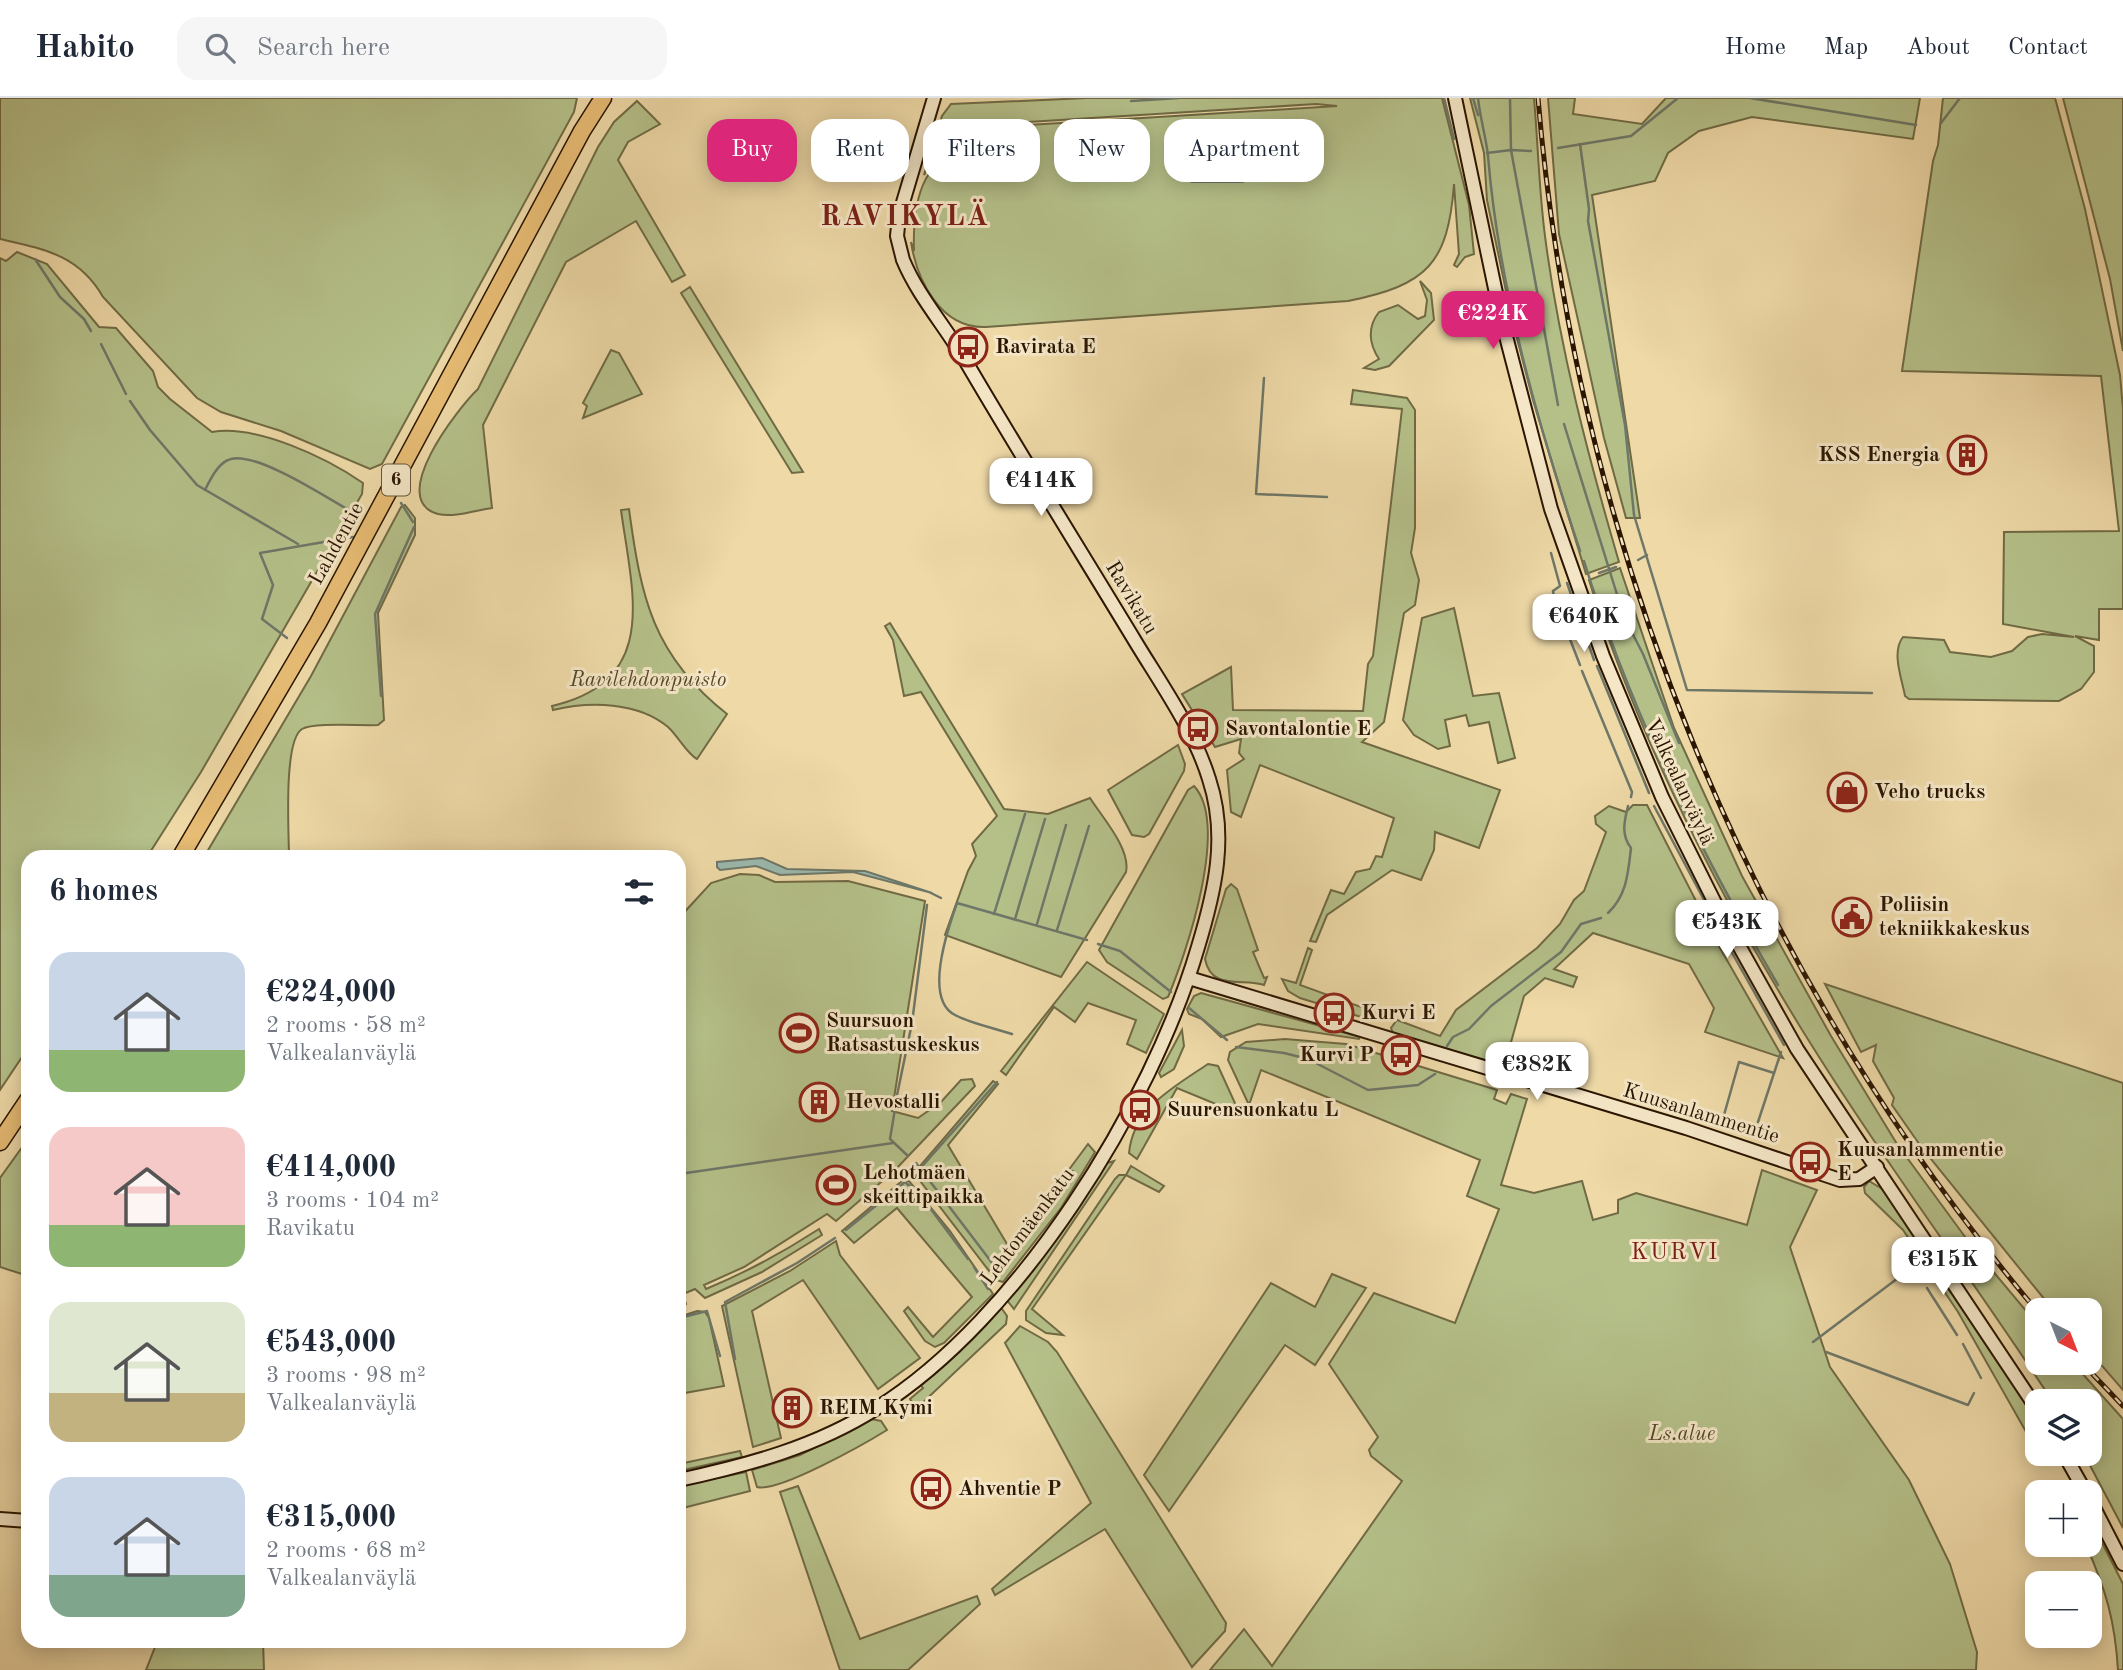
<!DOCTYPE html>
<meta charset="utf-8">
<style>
body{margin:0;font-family:"Old Standard TT",serif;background:#f6f6f7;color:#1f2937;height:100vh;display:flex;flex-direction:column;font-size:26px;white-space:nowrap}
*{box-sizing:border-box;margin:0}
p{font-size:23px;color:#747a83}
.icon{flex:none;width:38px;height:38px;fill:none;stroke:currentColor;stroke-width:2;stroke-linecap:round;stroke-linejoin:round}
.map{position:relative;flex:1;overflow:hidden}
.panel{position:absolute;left:21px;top:752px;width:665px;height:798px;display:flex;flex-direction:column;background:#fff;border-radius:21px;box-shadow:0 4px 18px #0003}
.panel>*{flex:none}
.hud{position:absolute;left:707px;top:21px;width:665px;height:63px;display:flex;gap:14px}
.needle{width:46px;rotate:138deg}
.fabs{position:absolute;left:2025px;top:1200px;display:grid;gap:14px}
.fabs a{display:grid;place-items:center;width:77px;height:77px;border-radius:14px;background:#fff;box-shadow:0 4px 18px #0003;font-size:35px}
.price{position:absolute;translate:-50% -60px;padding:0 16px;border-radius:14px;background:#fff;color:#222;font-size:23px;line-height:46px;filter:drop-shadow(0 2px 4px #0008)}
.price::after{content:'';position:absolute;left:50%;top:42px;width:21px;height:16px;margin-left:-10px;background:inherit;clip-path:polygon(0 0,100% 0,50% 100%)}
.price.on{background:#db2777;color:#fff}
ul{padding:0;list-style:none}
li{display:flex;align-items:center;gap:21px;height:175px;padding:0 28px}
li span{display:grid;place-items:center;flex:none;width:196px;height:140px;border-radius:21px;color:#555}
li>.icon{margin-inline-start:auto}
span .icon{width:84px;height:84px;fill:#fffc;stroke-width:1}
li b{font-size:30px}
h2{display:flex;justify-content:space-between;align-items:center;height:84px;padding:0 28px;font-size:30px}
.tag{padding:0 24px;border-radius:21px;background:#fff;box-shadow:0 4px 18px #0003;font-size:24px;line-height:63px}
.tag.on{background:#db2777;color:#fff}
header{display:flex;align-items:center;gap:42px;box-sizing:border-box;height:98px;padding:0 35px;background:#fff;border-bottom:2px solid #e0e1e3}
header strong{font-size:33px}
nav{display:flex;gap:38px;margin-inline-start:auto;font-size:24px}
.search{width:490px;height:63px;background:#f6f6f7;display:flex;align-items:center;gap:18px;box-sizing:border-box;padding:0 24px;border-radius:21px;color:#747a83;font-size:26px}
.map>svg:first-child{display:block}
</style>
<header>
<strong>Habito</strong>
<div class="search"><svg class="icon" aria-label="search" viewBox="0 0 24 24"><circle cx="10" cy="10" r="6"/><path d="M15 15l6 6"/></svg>Search here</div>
<nav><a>Home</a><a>Map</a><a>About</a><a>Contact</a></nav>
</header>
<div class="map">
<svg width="2123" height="1572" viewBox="0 0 2123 1572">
<rect width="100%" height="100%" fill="#eed9a7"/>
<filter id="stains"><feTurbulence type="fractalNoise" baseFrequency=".00286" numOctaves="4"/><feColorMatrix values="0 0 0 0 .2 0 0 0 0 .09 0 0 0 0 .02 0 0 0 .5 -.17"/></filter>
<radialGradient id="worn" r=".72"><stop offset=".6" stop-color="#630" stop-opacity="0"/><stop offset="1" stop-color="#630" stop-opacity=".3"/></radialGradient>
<g fill="#b5c089" stroke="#706a44" stroke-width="2" fill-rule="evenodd">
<path d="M0 0H577L574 14 382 366 370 371 281 333 221 314 197 300 103 199C79 157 44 151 0 141Z"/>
<path d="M1087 0H1442L1469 107 1474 156 1465 159 1457 169 1454 167 1459 156 1454 86C1448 166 1427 187 1348 203L986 229C941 231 917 183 911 144L914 153C912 93 925 59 983 36L939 47 924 77 942 18 951 6ZM1316 6 1337 8 1013 28 1028 24Z"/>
<path d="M1470 0H1534C1538 46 1539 92 1545 138 1559 248 1588 358 1619 464L1586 476 1533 302 1511 217 1487 102 1484 55Z"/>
<path d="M1548 0H1575L1573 16 1642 26 1666 0H1920L1913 41 1752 19 1699 33 1668 55 1655 83 1592 97 1640 420H1626L1604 340 1559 136Z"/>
<path d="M1943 0H2055L2085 111 2120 277 2123 311V511H2099V542L2075 538 2094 548V574L2081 591 2059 603 1909 601 1905 598C1902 581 1891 554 1903 539L1944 542 1950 554 1991 559 2012 553 2028 539 2042 536 2074 539 2003 526 2004 434 2119 433 2101 278 1902 273 1933 63 1938 47Z"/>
<path d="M2063 0H2123V253L2110 181Z"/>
<path d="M637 3 660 26 628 44 618 62 685 177 672 184 636 123 566 164 483 327 492 410C477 412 454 420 438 416 386 402 458 310 478 291L598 49 614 24Z"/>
<path d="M17 154 47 166 99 229 116 230 153 273 158 289 170 301 212 334C256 326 327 360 363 385L362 396 201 674 147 759 28 760V950L0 992V160L6 163Z"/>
<path d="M1420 183 1431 195 1434 222 1389 268 1375 272 1364 270 1379 261C1369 246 1367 229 1379 214L1398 207 1418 221 1425 218 1427 202Z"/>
<path d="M690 189 803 374 792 375 681 195Z"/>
<path d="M611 252 619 255 642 296 583 320 587 308 583 305Z"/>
<path d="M1353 292 1407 300 1415 312V430L1411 455 1419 482 1415 507 1404 515 1384 624 1362 644 1500 692 1479 750 1435 734 1434 752 1421 782 1392 772 1327 817 1316 844 1310 843 1331 792 1344 796 1356 774 1370 771 1376 758 1382 759 1394 720 1260 667 1241 719 1231 714 1227 672 1244 661 1239 655 1241 641 1215 649 1182 596 1231 569 1233 612 1363 613 1368 566 1373 558 1402 311 1351 306Z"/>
<path d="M405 407 415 420V437L378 515 384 622 378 627C362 628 314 624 302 631 283 643 289 736 289 759H204L311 578 401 409Z"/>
<path d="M629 411C641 500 653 558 727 616L697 661C687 656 678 638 668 629 638 604 590 603 553 612L552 608C661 583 632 494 621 412Z"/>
<path d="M1620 470 1674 630 1742 778 1831 938 1897 1046 1971 1147 2037 1226V1265H2073L2123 1321V1430L2084 1356H2090V1304H2053C1972 1180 1882 1061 1804 935 1717 794 1638 640 1589 482Z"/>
<path d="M1454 510 1473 598 1499 595 1515 660 1498 665 1489 624 1469 628 1466 617 1445 622 1450 648 1438 651 1414 637 1403 622 1422 520Z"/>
<path d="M890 525 1004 711 1048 716 1090 700C1102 719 1131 751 1126 774L1061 879 945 837 968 773 976 758 972 746 997 718 921 594 904 598 893 542 885 528Z"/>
<path d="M1178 647 1185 666 1184 673 1149 736 1144 739 1132 737 1108 692Z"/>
<path d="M1194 688C1230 727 1186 856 1168 899L1163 901 1107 864 1099 852 1188 692Z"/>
<path d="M1633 707H1647L1720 850 1783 960 1705 934 1714 910 1689 866 1593 835 1554 871 1577 879 1573 889 1545 880 1524 898 1504 969 1393 935 1391 930 1397 922 1440 938 1456 912 1537 850 1560 826 1574 802 1584 793 1606 734 1596 726 1595 718 1609 708 1626 714Z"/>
<path d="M740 776 759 777 775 784 848 783 925 803 892 1013 918 1020 941 1004 961 982 972 981 975 988 895 1072 836 1123 827 1116 744 1169 704 1187 706 1191C747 1174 782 1155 819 1131L822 1137 762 1174 705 1200 695 1191 683 1196 686 1206 679 1209V820L711 785Z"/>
<path d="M1231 786 1237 791 1258 852 1253 854 1264 880 1267 879 1264 887C1243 880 1211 893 1205 861L1226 791Z"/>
<path d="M1308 850 1312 852 1300 887 1386 918 1371 922 1300 900 1288 893 1282 881 1296 885Z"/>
<path d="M1087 864 1164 916 1146 955 1127 946 1136 922 1088 905 1075 924 1054 909 1006 977 1001 973Z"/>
<path d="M1825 886 2123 985V1292L2090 1254V1213H2054L1922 1050 1892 1007 1894 1000 1873 963 1876 947 1861 954Z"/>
<path d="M1201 895 1360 939 1359 941 1258 926 1221 939 1202 921 1189 916 1187 911 1194 898Z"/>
<path d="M1182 932 1184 948 1174 971 1161 979 1159 975Z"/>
<path d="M1285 941 1346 946 1366 952 1497 992 1494 1001 1506 1006 1511 996 1527 1001 1501 1087 1534 1095 1582 1083 1593 1122 1618 1115V1102L1636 1095 1747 1127 1762 1072 1817 1092 1790 1149 1830 1269 1909 1382 1950 1466 1977 1554 1976 1572H1210L1244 1531 1272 1568 1402 1383 1371 1358 1369 1352 1378 1339 1329 1266 1374 1195 1455 1225 1499 1111 1467 1098 1480 1062 1261 972 1249 1007 1228 962 1230 954 1246 944Z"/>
<path d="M1208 966 1218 968 1240 1016 1177 990 1137 1061 1129 1055C1133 1010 1174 989 1208 966Z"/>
<path d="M993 983 998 986 948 1047 1010 1151 1088 1046 1095 1054 1061 1110 1003 1184 996 1182 914 1075Z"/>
<path d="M28 1041V1178L0 1169V1080Z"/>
<path d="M1114 1063 1014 1211 1006 1201 1107 1065Z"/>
<path d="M1131 1068 1164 1088 1159 1094 1126 1077 1032 1211 1063 1237 1046 1235 1026 1222V1213L1115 1081 1119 1077H1126Z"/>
<path d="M902 1083H909L950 1133 993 1196 944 1245 935 1249 925 1243 904 1213 908 1209 933 1239 972 1199 897 1110 854 1145 842 1133Z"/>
<path d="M1869 1083 1884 1092 2019 1294 2037 1327V1353L1958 1214 1903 1132 1865 1095 1864 1089Z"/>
<path d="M836 1143 840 1157 920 1260 878 1291 803 1182 752 1213 781 1340 753 1349 722 1208 790 1173Z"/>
<path d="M1332 1176 1366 1190 1315 1267 1285 1247 1169 1413 1144 1377 1271 1185 1315 1209Z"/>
<path d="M1000 1208 1007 1218 1006 1226 916 1311 910 1301 923 1290 920 1286Z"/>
<path d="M697 1213 705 1214 709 1220 724 1288 679 1296V1219Z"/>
<path d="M1020 1228 1048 1244 1057 1254 1226 1525 1225 1533 1192 1569 1105 1431 995 1497 992 1491 1091 1405 1005 1245Z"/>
<path d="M871 1321 881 1323 887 1332C866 1345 778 1395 757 1389L752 1372 800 1357Z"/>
<path d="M740 1353 742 1359 679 1373V1366Z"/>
<path d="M746 1374 750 1393 679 1411V1388Z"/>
<path d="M798 1388 860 1541 977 1498 980 1506 908 1572H840L780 1394Z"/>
<path d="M2090 1421 2123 1486V1572H2118C2115 1523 2106 1492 2086 1447H2090Z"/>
<path d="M157 1544H263L264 1572H146Z"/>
</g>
<g fill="#9bb9ae" stroke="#6e7768" stroke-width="2">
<path d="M1212 66 1245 67 1247 80 1243 84H1192L1174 77 1178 70Z"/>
<path d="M762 760 787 771 865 773 932 795 853 774 780 777 756 768 720 772 717 769V764Z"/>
</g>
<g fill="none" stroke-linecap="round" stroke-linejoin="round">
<g stroke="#6e7768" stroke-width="2.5">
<path d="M1444 0 1454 41"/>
<path d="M1473 0 1478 17"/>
<path d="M1478 0C1480 20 1486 39 1488 58 1499 192 1538 326 1580 453"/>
<path d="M1510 0 1511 52 1558 307"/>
<path d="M1750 0 1916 27"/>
<path d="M1131 3 1179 0"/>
<path d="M1941 25 1960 0"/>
<path d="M1580 46 1589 111 1588 123 1625 327 1634 417 1687 592 1872 595"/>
<path d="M1558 50 1631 38 1678 0"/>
<path d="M1487 55 1511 52 1531 53"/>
<path d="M35 161 60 199 84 221 91 233"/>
<path d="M101 246 126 296"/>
<path d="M1264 280 1256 396 1327 399"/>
<path d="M130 303 150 332 197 387 298 446"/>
<path d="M1564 326 1624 519 1643 556 1679 645"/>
<path d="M205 392C210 382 217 367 228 362 252 350 329 401 352 414"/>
<path d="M401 405 413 424"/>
<path d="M1551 455 1560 488 1553 493 1554 500 1580 567"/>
<path d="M1638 462 1647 457"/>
<path d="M1584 463C1630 612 1700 753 1778 887"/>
<path d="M1599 475 1616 469"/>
<path d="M1567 485 1594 562"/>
<path d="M287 540 262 521 273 487 260 455 353 439"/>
<path d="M1597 568 1649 695"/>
<path d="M1582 573 1632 694 1631 699"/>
<path d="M381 598 375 516 414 429"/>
<path d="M1654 708 1728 847"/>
<path d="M931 795 941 800"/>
<path d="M1608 815C1627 797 1628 775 1631 750 1621 737 1624 724 1628 708"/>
<path d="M994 816 1025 716"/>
<path d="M1015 821 1045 721"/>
<path d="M1037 826 1066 727"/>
<path d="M1057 832 1089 728"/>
<path d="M1098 846 1120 853 1171 894"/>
<path d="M1731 853 1784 947"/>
<path d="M1189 910 1227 942"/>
<path d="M1012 936C994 930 972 926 955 917 923 901 948 830 957 805L1087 842"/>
<path d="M1447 948 1453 939 1469 931 1491 908 1561 854 1581 826 1601 820"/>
<path d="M1236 949 1284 955 1308 961 1368 992 1418 987 1435 976"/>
<path d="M896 1002 912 925 927 807"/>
<path d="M895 1011 890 1041 908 1058"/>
<path d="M1724 1017 1739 964 1774 975"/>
<path d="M1758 1024 1781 954"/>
<path d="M916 1065 996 1170 1016 1152 1073 1073"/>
<path d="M917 1074 997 984"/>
<path d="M679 1076 893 1045"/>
<path d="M930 1110 968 1161"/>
<path d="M846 1132 905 1084 921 1098"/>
<path d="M974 1169 988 1191"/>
<path d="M1927 1190 1957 1237"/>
<path d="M679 1220 707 1213 720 1258"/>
<path d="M1813 1244 1914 1168"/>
<path d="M1963 1246 1981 1280"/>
<path d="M1826 1254 1968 1307 1974 1295"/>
<path d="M735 1261 725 1204 797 1165 835 1140"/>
</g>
<defs>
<g id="secondary">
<path d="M1455 0 1501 219 1551 411 1603 558 1662 699 1715 805 1797 951 2037 1311"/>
<path d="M1189 880 1686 1030 1840 1082 1859 1081 1877 1069"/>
<path d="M2064 1356 2086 1395"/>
<path d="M679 1382C748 1367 816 1349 877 1310 1019 1221 1151 1009 1198 849 1215 793 1228 738 1209 681 1194 632 1161 586 1135 543 1078 449 1020 356 965 262 945 228 918 198 903 162L897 138 899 118 934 0"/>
<path d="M2090 1402 2123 1466"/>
<path d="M0 1421 28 1423"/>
</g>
<g id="highway">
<path d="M180 760 318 525 582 33 603 0"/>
<path d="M0 1044 28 1002"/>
</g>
</defs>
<use href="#secondary" stroke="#2b1500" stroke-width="16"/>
<use href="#highway" stroke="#2b1500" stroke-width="19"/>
<use href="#secondary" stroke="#f4e6c6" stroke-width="12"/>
<use href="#highway" stroke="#e7bc74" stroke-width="16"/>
<defs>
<g id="rail">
<path d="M1538 0C1576 448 1748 869 2037 1213"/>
<path d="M2082 1265 2123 1308"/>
</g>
</defs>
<use href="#rail" stroke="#2b1500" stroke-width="5"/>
<use href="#rail" stroke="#f4e6c6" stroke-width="2.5" stroke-dasharray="8" stroke-linecap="butt"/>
</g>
<defs>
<symbol id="bus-ring" viewBox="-11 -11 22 22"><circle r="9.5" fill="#f4e6c6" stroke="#8f2418" stroke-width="1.5"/><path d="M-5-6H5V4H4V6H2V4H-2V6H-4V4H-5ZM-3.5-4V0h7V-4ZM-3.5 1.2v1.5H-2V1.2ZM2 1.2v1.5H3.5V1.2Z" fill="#8f2418"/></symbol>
<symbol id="building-ring" viewBox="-11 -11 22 22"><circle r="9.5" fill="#f4e6c6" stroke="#8f2418" stroke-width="1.5"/><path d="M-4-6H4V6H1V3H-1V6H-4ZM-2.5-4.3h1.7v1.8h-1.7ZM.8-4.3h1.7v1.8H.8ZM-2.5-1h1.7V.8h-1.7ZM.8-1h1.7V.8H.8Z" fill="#8f2418"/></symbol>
<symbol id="shop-ring" viewBox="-11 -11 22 22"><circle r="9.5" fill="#f4e6c6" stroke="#8f2418" stroke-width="1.5"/><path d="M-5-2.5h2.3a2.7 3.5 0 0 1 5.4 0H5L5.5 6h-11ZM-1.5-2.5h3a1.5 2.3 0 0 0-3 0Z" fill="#8f2418"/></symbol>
<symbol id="civic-ring" viewBox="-11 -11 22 22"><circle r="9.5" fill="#f4e6c6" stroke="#8f2418" stroke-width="1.5"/><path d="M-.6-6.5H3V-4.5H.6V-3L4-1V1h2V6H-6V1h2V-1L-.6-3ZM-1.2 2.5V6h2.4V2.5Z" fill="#8f2418"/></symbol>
<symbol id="stadium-ring" viewBox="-11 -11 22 22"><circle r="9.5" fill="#f4e6c6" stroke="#8f2418" stroke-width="1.5"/><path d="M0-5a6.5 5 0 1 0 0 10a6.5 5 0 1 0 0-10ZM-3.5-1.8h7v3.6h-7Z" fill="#8f2418"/></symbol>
</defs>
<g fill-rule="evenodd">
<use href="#bus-ring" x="946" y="227" width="44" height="44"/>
<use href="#building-ring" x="1945" y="335" width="44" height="44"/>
<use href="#bus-ring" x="1176" y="609" width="44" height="44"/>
<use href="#shop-ring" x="1825" y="672" width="44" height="44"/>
<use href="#civic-ring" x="1830" y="797" width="44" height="44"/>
<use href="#bus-ring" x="1312" y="893" width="44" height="44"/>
<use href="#stadium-ring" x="777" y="913" width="44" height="44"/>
<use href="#bus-ring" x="1379" y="935" width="44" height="44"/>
<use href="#building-ring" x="797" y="982" width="44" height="44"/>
<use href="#bus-ring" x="1118" y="990" width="44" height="44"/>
<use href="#bus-ring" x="1788" y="1042" width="44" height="44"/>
<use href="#stadium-ring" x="814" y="1065" width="44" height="44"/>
<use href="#building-ring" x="770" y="1288" width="44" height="44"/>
<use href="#bus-ring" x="909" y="1369" width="44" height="44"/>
</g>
<g text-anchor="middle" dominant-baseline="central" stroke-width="6" stroke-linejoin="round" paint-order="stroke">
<rect fill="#f4e6c6" stroke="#67543b" stroke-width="2" x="382" y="366.5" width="28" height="31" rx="5"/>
<g font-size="19" font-weight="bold" fill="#2b1500">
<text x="396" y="382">6</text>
</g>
<g font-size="21" font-weight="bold" fill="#2b1500" stroke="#f4e6c6" text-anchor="start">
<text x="995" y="249">Ravirata E</text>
<text x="1940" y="357" text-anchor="end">KSS Energia</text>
<text x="1225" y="631">Savontalontie E</text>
<text x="1874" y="694">Veho trucks</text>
<text x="1879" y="807">Poliisin<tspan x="1879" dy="24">tekniikkakeskus</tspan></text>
<text x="1361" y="915">Kurvi E</text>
<text x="826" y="923">Suursuon<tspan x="826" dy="24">Ratsastuskeskus</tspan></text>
<text x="1374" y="957" text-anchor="end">Kurvi P</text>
<text x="846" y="1004">Hevostalli</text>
<text x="1167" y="1012">Suurensuonkatu L</text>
<text x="1837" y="1052">Kuusanlammentie<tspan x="1837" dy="24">E</tspan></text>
<text x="863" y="1075">Lehotmäen<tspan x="863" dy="24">skeittipaikka</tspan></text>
<text x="819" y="1310">REIM Kymi</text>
<text x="958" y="1391">Ahventie P</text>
</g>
<g font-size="21" fill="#2b1500" stroke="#f4e6c6">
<text transform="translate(337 446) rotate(-61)">Lahdentie</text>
<text transform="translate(1131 500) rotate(59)">Ravikatu</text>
<text transform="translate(1679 684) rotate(65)">Valkealanväylä</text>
<text transform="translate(1701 1016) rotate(17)">Kuusanlammentie</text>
<text transform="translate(1028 1129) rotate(-53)">Lehtomäenkatu</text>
</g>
<g font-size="21" font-style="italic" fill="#544829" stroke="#f4e6c6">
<text x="648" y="582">Ravilehdonpuisto</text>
<text x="1682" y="1336">Ls.alue</text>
</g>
<g font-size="23" letter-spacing="2" fill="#7a1f14" stroke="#f4e6c6">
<text x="1675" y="1154">KURVI</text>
</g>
<g font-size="28" font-weight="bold" letter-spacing="2" fill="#7a1f14" stroke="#f4e6c6">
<text x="905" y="120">RAVIKYLÄ</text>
</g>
</g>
<rect width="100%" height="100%" filter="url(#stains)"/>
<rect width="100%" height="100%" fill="url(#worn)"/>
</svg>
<div class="fabs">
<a><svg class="needle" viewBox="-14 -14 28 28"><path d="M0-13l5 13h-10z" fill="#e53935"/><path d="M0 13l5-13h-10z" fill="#747a83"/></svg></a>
<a><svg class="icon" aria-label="layers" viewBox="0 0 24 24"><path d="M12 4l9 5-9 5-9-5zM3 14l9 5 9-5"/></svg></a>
<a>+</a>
<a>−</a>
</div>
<b class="price on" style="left:1493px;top:253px">€224K</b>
<b class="price" style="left:1041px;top:420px">€414K</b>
<b class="price" style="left:1584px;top:556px">€640K</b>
<b class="price" style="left:1727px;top:862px">€543K</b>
<b class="price" style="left:1537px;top:1004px">€382K</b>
<b class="price" style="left:1943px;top:1199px">€315K</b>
<div class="hud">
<a class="tag on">Buy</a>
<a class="tag">Rent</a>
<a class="tag">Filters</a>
<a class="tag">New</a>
<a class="tag">Apartment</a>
</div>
<section class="panel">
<h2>6 homes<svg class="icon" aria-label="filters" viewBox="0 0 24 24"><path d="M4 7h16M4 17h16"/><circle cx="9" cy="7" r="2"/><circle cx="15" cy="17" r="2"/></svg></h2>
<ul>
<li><span style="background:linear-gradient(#c9d6e8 70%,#8fb573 0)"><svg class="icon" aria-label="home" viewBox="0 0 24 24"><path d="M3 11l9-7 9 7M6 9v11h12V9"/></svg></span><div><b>€224,000</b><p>2 rooms · 58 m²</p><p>Valkealanväylä</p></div></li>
<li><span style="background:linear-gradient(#f6c9c9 70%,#8fb573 0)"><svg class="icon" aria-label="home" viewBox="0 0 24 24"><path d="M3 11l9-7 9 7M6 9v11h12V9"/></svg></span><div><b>€414,000</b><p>3 rooms · 104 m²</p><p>Ravikatu</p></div></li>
<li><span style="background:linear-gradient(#dfe7d0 65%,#c2b280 0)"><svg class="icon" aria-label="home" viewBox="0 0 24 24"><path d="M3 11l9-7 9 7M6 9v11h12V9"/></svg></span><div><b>€543,000</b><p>3 rooms · 98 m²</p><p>Valkealanväylä</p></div></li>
<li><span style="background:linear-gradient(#c9d6e8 70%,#7fa58c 0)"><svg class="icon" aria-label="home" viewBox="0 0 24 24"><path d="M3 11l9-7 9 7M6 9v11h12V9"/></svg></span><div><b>€315,000</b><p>2 rooms · 68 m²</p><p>Valkealanväylä</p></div></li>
</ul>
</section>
</div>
